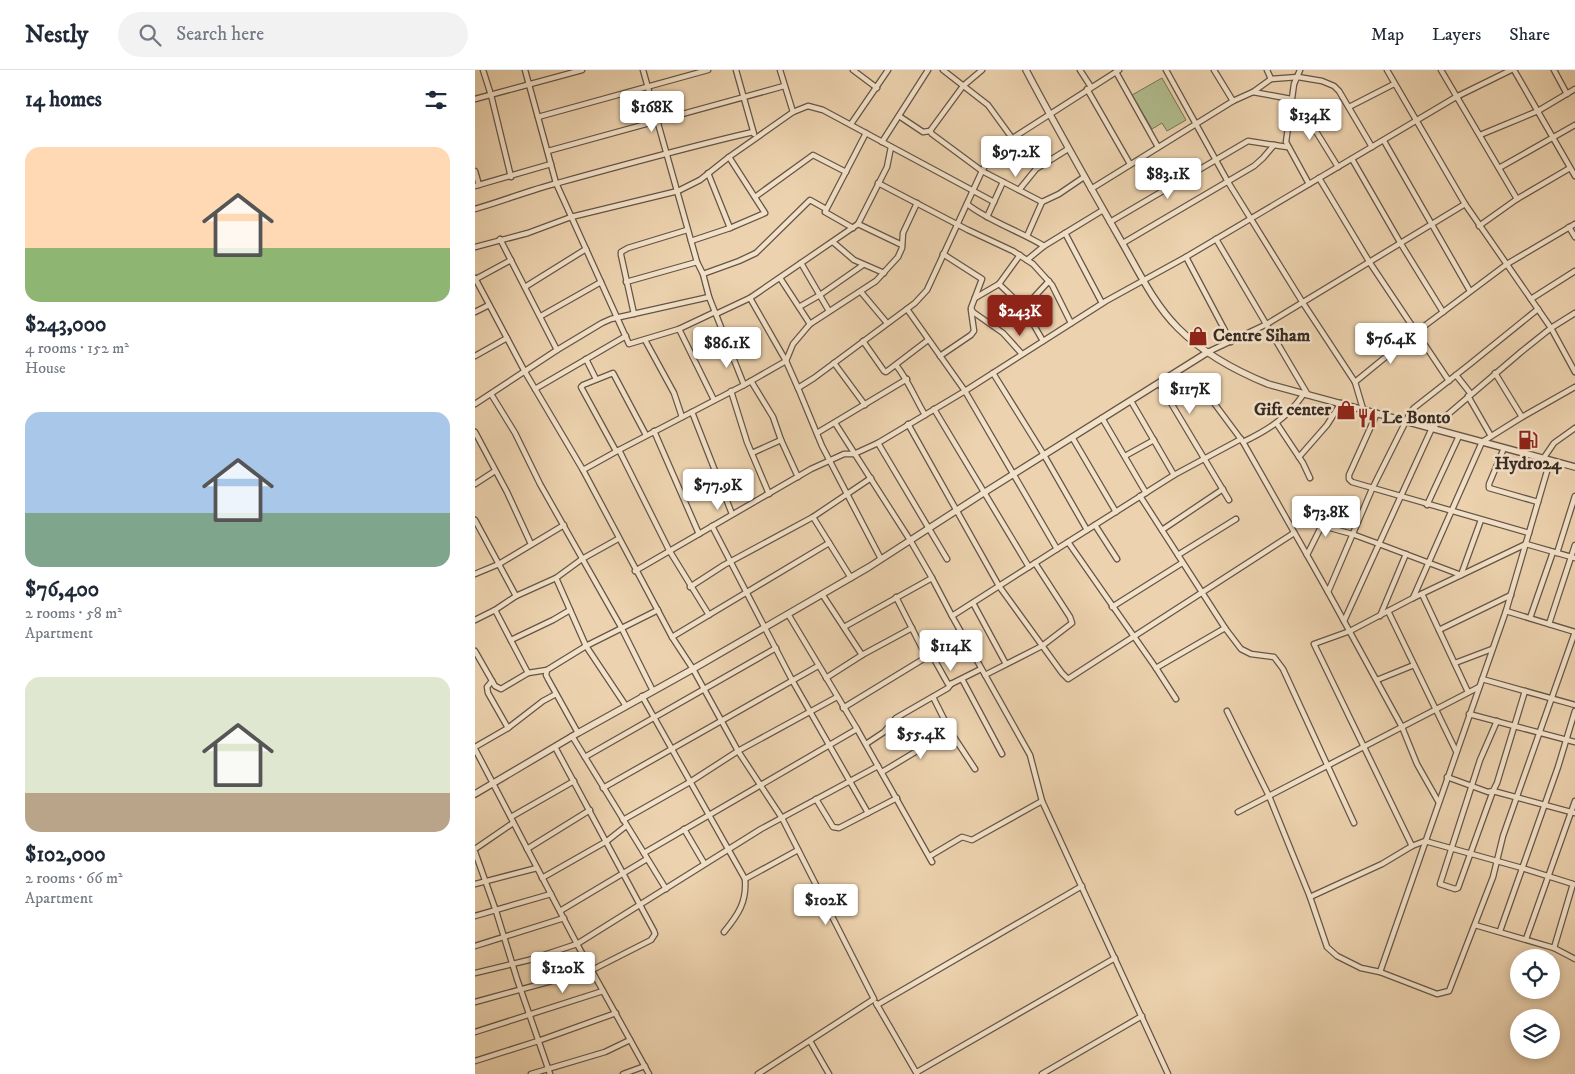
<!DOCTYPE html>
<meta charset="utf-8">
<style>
body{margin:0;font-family:"IM FELL DW Pica",serif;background:#f2f2f3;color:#1f2937;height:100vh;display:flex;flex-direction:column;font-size:19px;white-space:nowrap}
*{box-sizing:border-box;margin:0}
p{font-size:16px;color:#747a83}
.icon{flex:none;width:28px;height:28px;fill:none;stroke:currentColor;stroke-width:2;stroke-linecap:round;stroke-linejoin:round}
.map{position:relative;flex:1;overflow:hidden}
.drawer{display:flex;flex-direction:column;background:#fff;width:475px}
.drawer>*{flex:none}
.buttons{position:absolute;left:1035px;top:879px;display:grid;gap:10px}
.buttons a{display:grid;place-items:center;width:50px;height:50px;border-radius:50%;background:#fff;box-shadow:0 2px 8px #0003;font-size:25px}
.price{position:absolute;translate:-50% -42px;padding:0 11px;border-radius:5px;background:#fff;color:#222;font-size:16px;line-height:32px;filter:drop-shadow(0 1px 2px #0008)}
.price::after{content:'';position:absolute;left:50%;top:30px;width:15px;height:11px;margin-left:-8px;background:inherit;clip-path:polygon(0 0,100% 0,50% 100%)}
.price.current{background:#8f2418;color:#fff}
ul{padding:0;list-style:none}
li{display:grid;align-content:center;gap:10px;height:265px;padding:0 25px}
li span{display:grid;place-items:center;height:155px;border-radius:15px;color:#555}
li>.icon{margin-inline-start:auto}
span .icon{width:90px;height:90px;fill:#fffc;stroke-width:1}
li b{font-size:21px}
h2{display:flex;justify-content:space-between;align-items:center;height:60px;padding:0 25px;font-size:21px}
header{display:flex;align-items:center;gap:30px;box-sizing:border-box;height:70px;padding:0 25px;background:#fff;border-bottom:1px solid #e0e1e3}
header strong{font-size:24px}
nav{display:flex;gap:28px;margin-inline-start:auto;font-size:18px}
.search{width:350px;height:45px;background:#f2f2f3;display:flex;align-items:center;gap:12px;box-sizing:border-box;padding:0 18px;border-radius:28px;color:#747a83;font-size:19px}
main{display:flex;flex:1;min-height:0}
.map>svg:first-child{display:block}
</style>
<header>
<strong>Nestly</strong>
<div class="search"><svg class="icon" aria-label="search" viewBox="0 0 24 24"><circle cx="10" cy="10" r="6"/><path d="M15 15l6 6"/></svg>Search here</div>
<nav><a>Map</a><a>Layers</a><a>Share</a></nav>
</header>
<main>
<section class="drawer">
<h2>14 homes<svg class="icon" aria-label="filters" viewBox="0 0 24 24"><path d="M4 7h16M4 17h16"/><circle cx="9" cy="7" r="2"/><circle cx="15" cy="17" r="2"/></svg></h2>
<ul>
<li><span style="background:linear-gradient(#ffd9b3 65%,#8fb573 0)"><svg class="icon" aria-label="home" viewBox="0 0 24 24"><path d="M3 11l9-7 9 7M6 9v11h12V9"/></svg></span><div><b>$243,000</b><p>4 rooms · 152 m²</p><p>House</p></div></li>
<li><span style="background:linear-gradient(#a9c7e8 65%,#7fa58c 0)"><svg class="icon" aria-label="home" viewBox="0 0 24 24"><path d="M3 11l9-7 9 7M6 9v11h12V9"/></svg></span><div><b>$76,400</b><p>2 rooms · 58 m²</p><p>Apartment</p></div></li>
<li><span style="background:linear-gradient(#dfe7d0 75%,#b9a48a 0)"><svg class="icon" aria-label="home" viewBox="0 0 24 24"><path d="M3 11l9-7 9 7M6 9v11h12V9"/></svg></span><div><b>$102,000</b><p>2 rooms · 66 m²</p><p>Apartment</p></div></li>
</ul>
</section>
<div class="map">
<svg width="1100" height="1004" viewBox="0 0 1100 1004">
<rect width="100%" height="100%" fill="#ecd2ae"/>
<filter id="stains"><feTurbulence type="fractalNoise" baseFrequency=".004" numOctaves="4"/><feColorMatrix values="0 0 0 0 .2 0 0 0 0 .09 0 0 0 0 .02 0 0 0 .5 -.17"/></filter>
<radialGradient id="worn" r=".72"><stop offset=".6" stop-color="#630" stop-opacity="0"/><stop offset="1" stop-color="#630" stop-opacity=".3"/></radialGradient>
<path fill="#b1bd8f" stroke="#747459" d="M687 8 711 50 692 61 687 53 677 59 657 25Z"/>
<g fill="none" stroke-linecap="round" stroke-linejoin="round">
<defs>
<g id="minor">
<path d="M8 0 16 25 36 107"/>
<path d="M50 0 81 113 154 274 204 259"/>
<path d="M261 0 279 64"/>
<path d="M305 0 318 42"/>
<path d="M378 0 402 18"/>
<path d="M468 0 513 35 537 68"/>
<path d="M605 0 616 17"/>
<path d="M691 0 753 112 828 233 880 312 888 339"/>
<path d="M739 0 758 31"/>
<path d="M792 0 796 9"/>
<path d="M825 0 819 14 811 72 834 114"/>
<path d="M912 0 990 134 1076 258 1100 302"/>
<path d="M966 0 1042 129 1004 156"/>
<path d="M1039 0 1100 106"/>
<path d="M1079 0 1092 24"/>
<path d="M641 2 683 77"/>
<path d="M612 19 655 94"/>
<path d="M778 22 816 29"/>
<path d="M0 29 107 0"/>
<path d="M874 37 919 14"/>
<path d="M815 38 842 63 863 97"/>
<path d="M424 46 448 62 455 61"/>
<path d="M63 47 233 0"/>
<path d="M376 54 413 0"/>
<path d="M455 61 457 64 507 101 567 132"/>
<path d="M455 61 488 16 507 0"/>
<path d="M1005 65 1063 41 1100 19"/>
<path d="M909 71 995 221"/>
<path d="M407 72 453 0"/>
<path d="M73 81 309 16"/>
<path d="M877 89 926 174 968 242"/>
<path d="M1024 98 1100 55"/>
<path d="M0 101 4 115"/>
<path d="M233 103 255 158"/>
<path d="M844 108 895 193 974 311"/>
<path d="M403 113 493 160 538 181 558 194 577 215 596 253"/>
<path d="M0 116 76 94"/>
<path d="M616 119 758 31 778 22 796 9 823 7 847 11 859 16 864 21 897 77"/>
<path d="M544 120 561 99 593 79"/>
<path d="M280 127 338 85 371 102"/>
<path d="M1042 129 1095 98"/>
<path d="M492 134C515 152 545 161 569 176"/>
<path d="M0 139C28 131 55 120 83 113 148 95 213 77 278 62"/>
<path d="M512 147 528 112"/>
<path d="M635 152 773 71 812 77"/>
<path d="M383 154 427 175"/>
<path d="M1094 157 1100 167"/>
<path d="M378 158 350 142 391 63"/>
<path d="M590 163 627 233"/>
<path d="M552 166 567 132 584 124 609 107"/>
<path d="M25 169 82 280"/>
<path d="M741 169 833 325"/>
<path d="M216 171 255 158 290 143 254 87"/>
<path d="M358 172 379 190 409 203"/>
<path d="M648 173 779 96 788 88 799 75"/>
<path d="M0 177 53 163 96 147 203 121 225 110 254 87 318 42 333 36 348 40 519 132"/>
<path d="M468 184 507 209 496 238 498 242 528 263 547 284"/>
<path d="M545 185 524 214 549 238 568 271"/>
<path d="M711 187 756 272"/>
<path d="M552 190 569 176 628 140"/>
<path d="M326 193 354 241"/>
<path d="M228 204 264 191 281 183 335 130 351 139"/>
<path d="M0 208 50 302 108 400 197 567 218 599 263 681 215 712 148 750"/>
<path d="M305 208 335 254"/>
<path d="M1 209 36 190"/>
<path d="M151 212 222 192"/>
<path d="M50 217 111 179"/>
<path d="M386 222 412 253"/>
<path d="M275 228 311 291"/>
<path d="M500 228 524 214"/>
<path d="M1056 229 1100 201"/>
<path d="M324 237 345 225 388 195"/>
<path d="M549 238 574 211"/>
<path d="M0 242 14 235"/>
<path d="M159 244 146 185V182L153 178 212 160"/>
<path d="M241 244 275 228 383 154 412 97 416 77"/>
<path d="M66 246 126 212"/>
<path d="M170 270 199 323 207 347"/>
<path d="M388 271 409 301 411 302 453 270"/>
<path d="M733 282 792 254 990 134"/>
<path d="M0 286 32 268"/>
<path d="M465 286 496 265 499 261 496 240"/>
<path d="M111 289 121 309"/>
<path d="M311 291 318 274 335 254 401 211 423 187 427 178 428 163 442 133"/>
<path d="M359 293 390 335"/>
<path d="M421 295C433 310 440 328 450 345"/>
<path d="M518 303 569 385 612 460"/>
<path d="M1020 303 1047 347"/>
<path d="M981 305 996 324"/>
<path d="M276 311 298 347 306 370 323 407"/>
<path d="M880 312 940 263 1032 194 1100 154"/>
<path d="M684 313 754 430"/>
<path d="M269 315 311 291 323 318 339 308 432 239"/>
<path d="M323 318 347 376 406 489"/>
<path d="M60 319 151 266"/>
<path d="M256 321 272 372 294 424"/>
<path d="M16 324 40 363 65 414 146 557 178 621"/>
<path d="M993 326 1016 366"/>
<path d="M736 329 768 372 853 522"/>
<path d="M239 330 204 259 240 242"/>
<path d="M656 331 699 405"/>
<path d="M0 334 82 280 127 253 136 249 234 227"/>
<path d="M459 339 554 497"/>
<path d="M217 342 257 444"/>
<path d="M902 343 874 405V409L877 412 1054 463"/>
<path d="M627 348 671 423"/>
<path d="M360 353 435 470 457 508 477 546 524 516 587 603 593 609 819 463"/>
<path d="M433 354 524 516 582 479 490 321 432 239 440 233 452 220 507 101 516 86 530 73 644 0"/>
<path d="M802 354 828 393 835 408"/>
<path d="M179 361 224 464"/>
<path d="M0 362 32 422 56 474"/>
<path d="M342 363 432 309"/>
<path d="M597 367 641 442"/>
<path d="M768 372C793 360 812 348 828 325"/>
<path d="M403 373 472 489"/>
<path d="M1029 378 1014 414V418L1063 432"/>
<path d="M144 380 194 480 234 545"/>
<path d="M141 381 106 317 108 315 138 303 171 365"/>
<path d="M277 383 306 370"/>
<path d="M650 386 679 370"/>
<path d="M824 387 852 355 866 333"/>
<path d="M1068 389 1079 373 1100 358"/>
<path d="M108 400 144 380 269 315 234 227 228 204 222 192 168 0"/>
<path d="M0 414 20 401"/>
<path d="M665 426 750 558 681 598"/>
<path d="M952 435 984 366"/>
<path d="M338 447 376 508"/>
<path d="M0 450 41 526"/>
<path d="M620 455 642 489"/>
<path d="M237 456 317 610 393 743"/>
<path d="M687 460 748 419"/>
<path d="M593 472 681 598 701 629"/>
<path d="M582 479 699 405 766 369"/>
<path d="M1082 483 1100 426"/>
<path d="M703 485 761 449"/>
<path d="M832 485 846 457 848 456 877 464 904 474 957 358 1046 282 1076 258 1100 243"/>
<path d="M160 501 336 399 369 384H379L403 373 490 321 631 231 711 187 981 27 1036 0"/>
<path d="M0 504 24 494 89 455"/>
<path d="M81 508 111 576 151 636"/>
<path d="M215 517 249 495 338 447 396 408"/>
<path d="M347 524 387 585"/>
<path d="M947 524 993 622"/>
<path d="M938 528 1007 372 1047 347 1100 317"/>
<path d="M498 533 531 594"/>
<path d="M637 537 707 493"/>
<path d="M20 540 53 603 72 600 111 576 183 540"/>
<path d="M913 541 981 681"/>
<path d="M1031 541 1100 562"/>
<path d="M313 544 382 659 457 792"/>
<path d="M477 546 555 685 567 731 693 1004"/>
<path d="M905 546 931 484"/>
<path d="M1055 548 1078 482"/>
<path d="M0 550 20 540 41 526 81 508 107 489 143 469"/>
<path d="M869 551 904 474 986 505 1006 450"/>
<path d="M1074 554 1100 475"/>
<path d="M369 557 457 508"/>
<path d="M750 558 766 579 776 584 799 587 808 599 879 753"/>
<path d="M964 560 1036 525"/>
<path d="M197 567 354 473"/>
<path d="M36 570 78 550 95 540"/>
<path d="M453 580 485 561"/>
<path d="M454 580 473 614H476L506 599"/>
<path d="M0 581 20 616 26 619 53 603"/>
<path d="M980 593 1017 579"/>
<path d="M72 600 71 605 73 609 103 663"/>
<path d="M510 605 567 576 597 553 595 547 560 493"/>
<path d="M351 608 387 585 437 558"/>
<path d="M487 609 527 684"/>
<path d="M1007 609 1100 635"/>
<path d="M902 610 939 595"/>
<path d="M17 611 12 617 13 623 33 658"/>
<path d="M167 626 270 809C272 832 263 845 249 862"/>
<path d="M458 627 475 661 500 699"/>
<path d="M368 638 450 588 449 582 421 527"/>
<path d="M752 641 794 726 835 827 852 877 862 886 886 898 905 902 962 924 974 921 1018 807 1028 766 1100 562"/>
<path d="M994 644 1100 672"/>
<path d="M1022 651 1005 690 965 814 980 819 983 818 1018 721 1100 743"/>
<path d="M97 666 191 819"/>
<path d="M391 674 409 662 421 648 473 618 476 614"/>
<path d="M0 677 33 658 68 631 81 624"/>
<path d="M0 679 102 874 174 1004"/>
<path d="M110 687 301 578"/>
<path d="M407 702 475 661"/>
<path d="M972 707 1013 722 1018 721 1022 713 1050 621"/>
<path d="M128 718 343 596"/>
<path d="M341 729 358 757 364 758 422 728"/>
<path d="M963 731 942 694 927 657 853 522 897 419 935 343 939 338 995 294 1063 239"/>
<path d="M763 742 1004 617"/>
<path d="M36 747 99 711"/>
<path d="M209 759 229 793"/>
<path d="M937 776 839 574 875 561 938 528 1051 474 1100 488"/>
<path d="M0 779 38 753"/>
<path d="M52 779 115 740"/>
<path d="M0 782 21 841 42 909 75 1004"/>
<path d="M169 783 382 659"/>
<path d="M455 786 487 767 497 770 567 731"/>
<path d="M67 808 132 771 151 756"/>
<path d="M270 809 323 780"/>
<path d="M0 814 62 798"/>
<path d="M835 827 907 794 937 776 950 771 1047 798 1098 814 1079 878 1100 889"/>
<path d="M85 841 172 789"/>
<path d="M0 846 76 824"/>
<path d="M1000 855 1079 878"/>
<path d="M1025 861 1083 697 1100 641"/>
<path d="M1051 869 1100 731"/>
<path d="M0 876 89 848"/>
<path d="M905 902 1031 541 1075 391"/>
<path d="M0 903 54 890 102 874 286 759 403 696"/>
<path d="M0 932 117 900 176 870 180 864 179 861 80 677"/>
<path d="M401 933 442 1004"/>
<path d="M402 935 607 816"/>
<path d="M0 962 128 921"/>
<path d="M335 971 354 1004"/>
<path d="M0 991 63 971 141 943"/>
<path d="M442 1002 640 888"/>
<path d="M56 1004 130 982 155 970"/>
<path d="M148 1004 170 996"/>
<path d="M283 1004 399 929 307 748 263 681 362 627"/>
<path d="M567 1004 667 946"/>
</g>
<g id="tertiary">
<path d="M551 0C581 57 613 113 645 169 663 200 678 233 703 258 728 283 761 301 793 314L1100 397"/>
<path d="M0 724 103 663 218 599 394 497 510 422 733 282"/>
</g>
</defs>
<use href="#minor" stroke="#655546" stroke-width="7"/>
<use href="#tertiary" stroke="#655546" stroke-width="8"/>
<use href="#minor" stroke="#f3e2ca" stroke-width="4.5"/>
<use href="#tertiary" stroke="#f3e2ca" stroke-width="5.5"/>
</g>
<defs>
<symbol id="shop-bare" viewBox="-9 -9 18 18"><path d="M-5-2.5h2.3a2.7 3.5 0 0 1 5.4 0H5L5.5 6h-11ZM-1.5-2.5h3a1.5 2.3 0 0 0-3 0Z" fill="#8f2418" stroke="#f3e2ca" stroke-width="2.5" paint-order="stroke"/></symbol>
<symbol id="restaurant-bare" viewBox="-9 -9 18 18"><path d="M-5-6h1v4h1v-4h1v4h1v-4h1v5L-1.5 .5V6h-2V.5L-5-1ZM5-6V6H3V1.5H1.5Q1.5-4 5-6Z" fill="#8f2418" stroke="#f3e2ca" stroke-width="2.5" paint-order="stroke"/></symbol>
<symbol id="fuel-bare" viewBox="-9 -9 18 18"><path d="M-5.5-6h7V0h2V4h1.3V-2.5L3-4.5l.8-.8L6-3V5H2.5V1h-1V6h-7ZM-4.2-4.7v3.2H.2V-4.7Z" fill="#8f2418" stroke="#f3e2ca" stroke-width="2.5" paint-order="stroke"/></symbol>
</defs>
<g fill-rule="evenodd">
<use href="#shop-bare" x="709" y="252" width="28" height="28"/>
<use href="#shop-bare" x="857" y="326" width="28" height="28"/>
<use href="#restaurant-bare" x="878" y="334" width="28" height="28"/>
<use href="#fuel-bare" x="1039" y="356" width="28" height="28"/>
</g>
<g text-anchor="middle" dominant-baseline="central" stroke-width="5" stroke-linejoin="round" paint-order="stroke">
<g font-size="18" font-weight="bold" fill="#382b23" stroke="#f3e2ca" text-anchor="start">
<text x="738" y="266">Centre Siham</text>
<text x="856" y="340" text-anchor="end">Gift center</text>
<text x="907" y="348">Le Bonto</text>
<text x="1053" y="394" text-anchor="middle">Hydro24</text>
</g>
</g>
<rect width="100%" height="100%" filter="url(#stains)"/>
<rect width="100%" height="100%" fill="url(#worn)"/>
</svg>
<div class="buttons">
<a><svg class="icon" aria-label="locate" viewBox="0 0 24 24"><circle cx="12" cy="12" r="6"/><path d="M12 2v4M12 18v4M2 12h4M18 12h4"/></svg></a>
<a><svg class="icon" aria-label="layers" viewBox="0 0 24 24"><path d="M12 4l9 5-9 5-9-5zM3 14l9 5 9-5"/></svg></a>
</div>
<b class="price" style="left:177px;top:63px">$168K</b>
<b class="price" style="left:835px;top:71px">$134K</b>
<b class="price" style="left:541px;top:108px">$97.2K</b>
<b class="price" style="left:693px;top:130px">$83.1K</b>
<b class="price current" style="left:545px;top:267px">$243K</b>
<b class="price" style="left:916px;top:295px">$76.4K</b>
<b class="price" style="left:252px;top:299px">$86.1K</b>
<b class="price" style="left:715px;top:345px">$117K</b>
<b class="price" style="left:243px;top:441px">$77.9K</b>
<b class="price" style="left:851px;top:468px">$73.8K</b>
<b class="price" style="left:476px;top:602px">$114K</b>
<b class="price" style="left:446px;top:690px">$55.4K</b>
<b class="price" style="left:351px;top:856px">$102K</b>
<b class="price" style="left:88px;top:924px">$120K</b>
</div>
</main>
